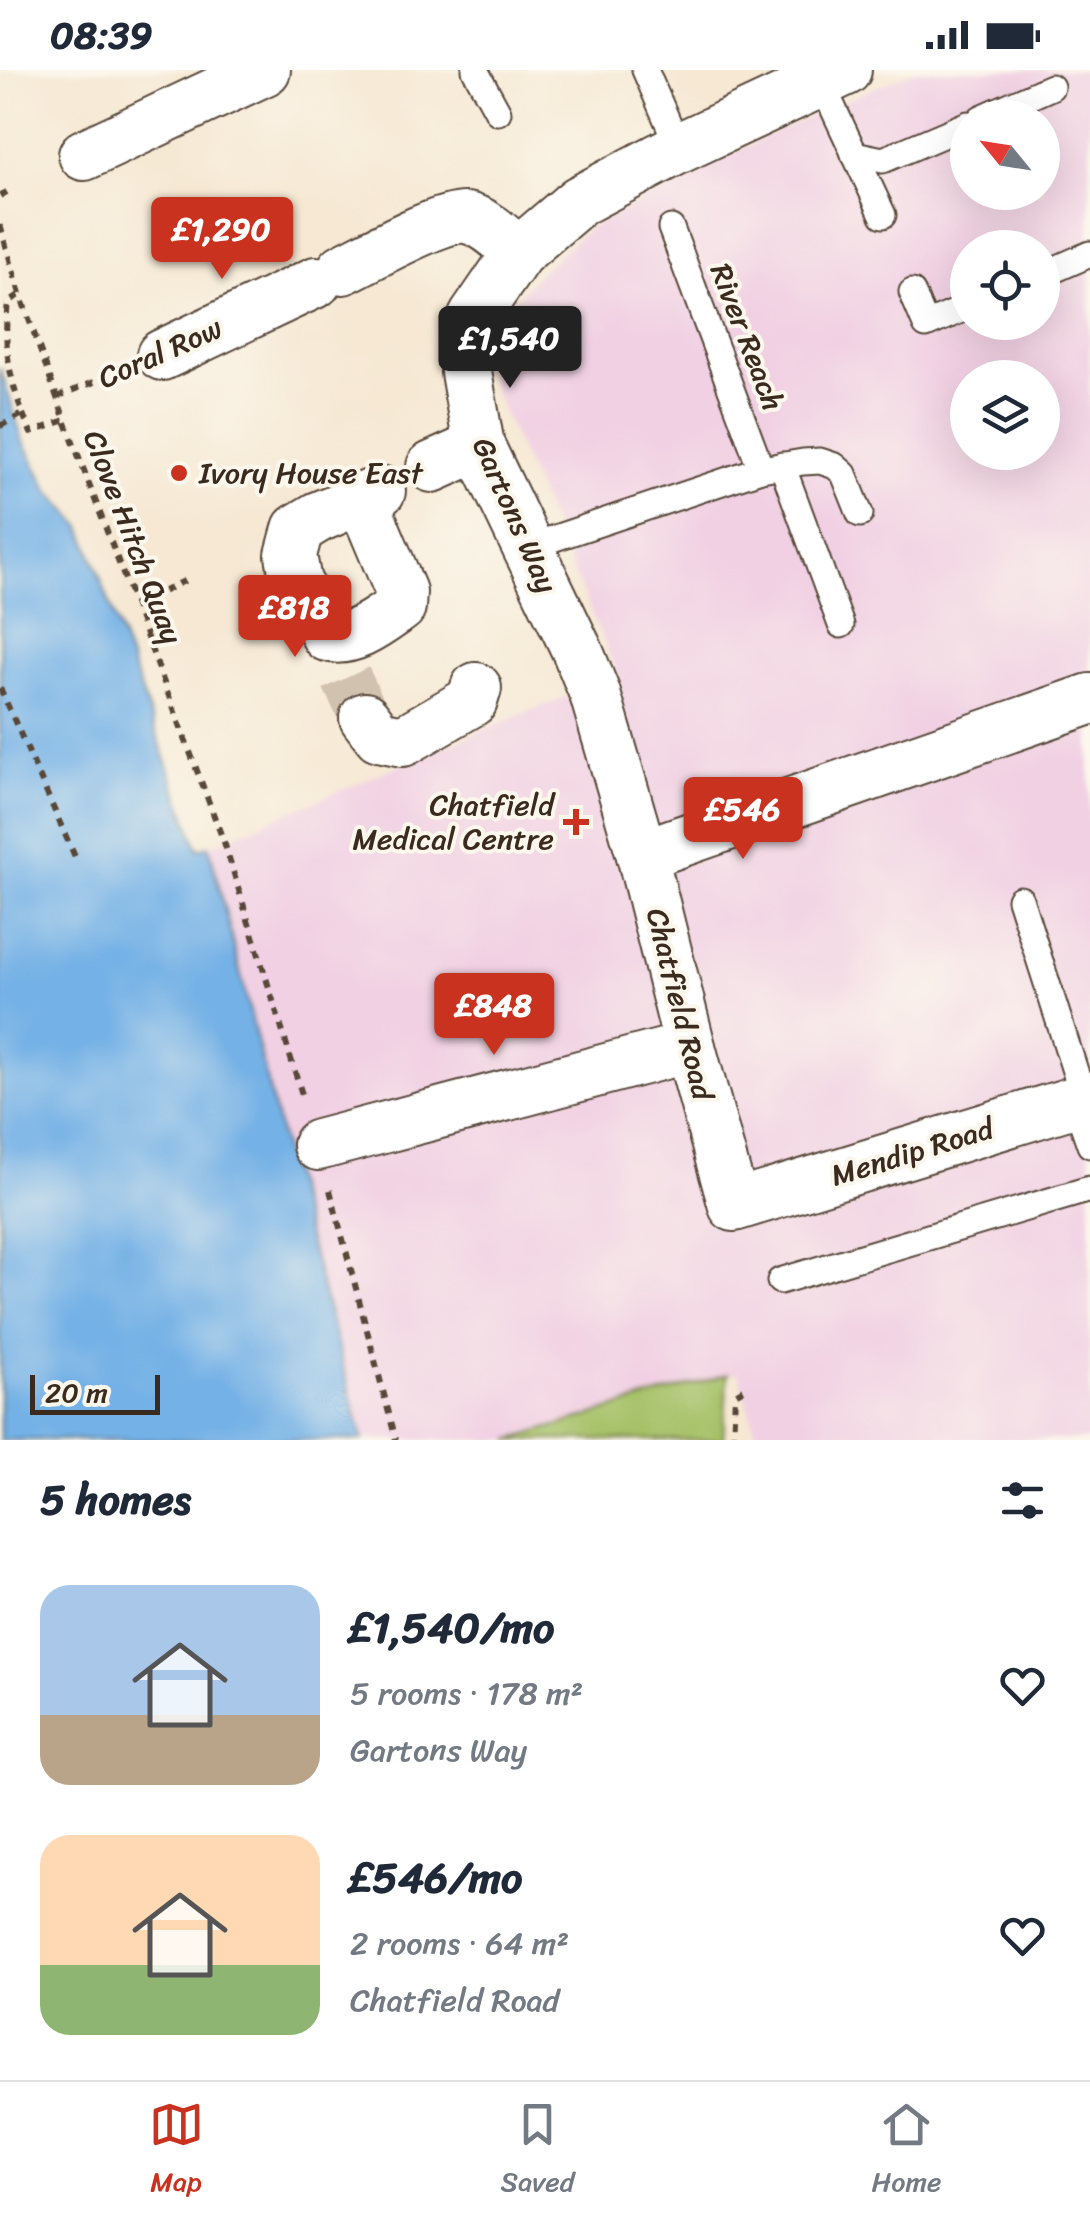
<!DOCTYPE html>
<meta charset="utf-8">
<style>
body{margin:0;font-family:Sriracha,sans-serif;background:#f6f6f7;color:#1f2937;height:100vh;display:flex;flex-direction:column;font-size:38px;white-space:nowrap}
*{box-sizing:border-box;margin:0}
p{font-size:32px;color:#747a83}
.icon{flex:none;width:55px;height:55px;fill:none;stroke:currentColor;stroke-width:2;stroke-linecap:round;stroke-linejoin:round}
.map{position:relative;height:1370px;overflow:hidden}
.panel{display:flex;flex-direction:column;background:#fff;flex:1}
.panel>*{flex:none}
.needle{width:65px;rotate:300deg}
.tools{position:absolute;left:950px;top:30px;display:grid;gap:20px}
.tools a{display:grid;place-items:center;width:110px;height:110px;border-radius:50%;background:#fff;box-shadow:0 10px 40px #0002;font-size:50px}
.scale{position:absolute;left:30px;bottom:25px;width:130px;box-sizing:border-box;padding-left:10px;border:5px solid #3b2a1e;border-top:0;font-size:28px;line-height:35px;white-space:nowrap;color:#3b2a1e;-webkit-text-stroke:8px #fbf7ec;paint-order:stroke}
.price{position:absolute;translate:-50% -85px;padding:0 22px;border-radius:10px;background:#c8321e;color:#fff;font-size:32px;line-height:65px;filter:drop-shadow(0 2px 5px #0008)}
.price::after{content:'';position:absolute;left:50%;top:60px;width:30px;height:22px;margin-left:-15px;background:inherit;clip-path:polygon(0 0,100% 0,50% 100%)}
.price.selected{background:#222;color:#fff}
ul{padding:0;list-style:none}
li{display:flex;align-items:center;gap:30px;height:250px;padding:0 40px}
li span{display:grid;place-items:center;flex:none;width:280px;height:200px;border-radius:30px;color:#555}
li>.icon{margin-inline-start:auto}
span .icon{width:120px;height:120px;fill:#fffc;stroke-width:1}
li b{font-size:42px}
h2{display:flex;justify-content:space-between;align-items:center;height:120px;padding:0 40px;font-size:42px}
.status{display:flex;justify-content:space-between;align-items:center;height:70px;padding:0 50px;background:#fff;direction:ltr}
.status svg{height:28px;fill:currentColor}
.tab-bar{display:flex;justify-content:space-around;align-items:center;height:140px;border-top:2px solid #e0e1e3;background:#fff;font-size:28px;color:#747a83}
.tab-bar a{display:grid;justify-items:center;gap:5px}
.tab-bar .selected{color:#c8321e}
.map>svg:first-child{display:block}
</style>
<div class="status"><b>08:39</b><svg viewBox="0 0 49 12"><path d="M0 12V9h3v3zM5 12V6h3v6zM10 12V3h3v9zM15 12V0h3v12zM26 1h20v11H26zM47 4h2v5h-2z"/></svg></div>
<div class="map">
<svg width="1090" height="1370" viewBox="0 0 1090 1370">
<rect width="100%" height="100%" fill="#fbf7ec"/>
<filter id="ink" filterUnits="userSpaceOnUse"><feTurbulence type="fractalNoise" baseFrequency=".01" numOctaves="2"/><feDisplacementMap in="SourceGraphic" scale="20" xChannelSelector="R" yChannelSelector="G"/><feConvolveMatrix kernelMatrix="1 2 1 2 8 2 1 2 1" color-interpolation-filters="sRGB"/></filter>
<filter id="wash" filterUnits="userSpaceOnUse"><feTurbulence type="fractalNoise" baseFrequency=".0048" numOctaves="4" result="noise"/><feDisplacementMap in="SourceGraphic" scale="40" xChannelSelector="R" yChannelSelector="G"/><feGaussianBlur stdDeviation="2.25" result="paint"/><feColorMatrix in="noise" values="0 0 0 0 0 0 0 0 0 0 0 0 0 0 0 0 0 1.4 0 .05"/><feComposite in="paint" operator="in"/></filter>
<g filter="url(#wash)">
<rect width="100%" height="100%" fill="#f6e8d3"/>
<path fill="#f1d0e3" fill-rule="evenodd" d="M915 0H1090V1370H758L738 1302 510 1370H363L284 1080 209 776 485 659 619 606 489 310 490 276 502 244 535 207 587 159 769 65ZM968 48H1042V122H968ZM968 178H1042V252H968ZM968 308H1042V382H968Z"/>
<path fill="#a6c168" stroke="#707643" stroke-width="2.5" d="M728 1304 723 1370H510Z"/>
<path fill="#73b1e6" stroke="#576e82" stroke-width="2.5" d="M0 297 22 368 48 419 82 457 198 779 209 776 284 1080 363 1370H0Z"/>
</g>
<g filter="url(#ink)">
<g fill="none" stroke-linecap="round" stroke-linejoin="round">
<path stroke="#d1c2af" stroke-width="50" stroke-dasharray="50 25" stroke-linecap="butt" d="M346 608 365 648"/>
<defs>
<g id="service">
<path d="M475 0 498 42"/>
<path d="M645 0 679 78"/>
<path d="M821 12 883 145"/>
<path d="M981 48 1051 17"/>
<path d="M854 84 883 90 968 54"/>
<path d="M671 158 761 399"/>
<path d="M1042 205 1090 184"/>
<path d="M912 222 926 255 968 237"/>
<path d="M782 395 841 555"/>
<path d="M528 477 761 399 803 392 820 391 835 396 844 404 860 444"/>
<path d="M1020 829 1084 1029"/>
<path d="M1075 1032 1090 1075"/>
<path d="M780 1211 1090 1119"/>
</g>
<g id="minor">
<path d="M84 85 265 0"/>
<path d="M343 199C368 187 442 145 466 148 486 151 504 170 518 183"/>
<path d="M162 285 316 212"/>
<path d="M432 397 479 376"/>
<path d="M362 429 401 522 400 537C380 551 352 574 327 566L296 512 291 485 298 459 318 447 380 421"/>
<path d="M1090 629 642 785 690 977 734 1136 1090 1027"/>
<path d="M365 648 379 666 403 671 472 631 476 618"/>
<path d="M642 785 595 624 577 580 479 376 466 302 474 247 518 183 579 131 679 78 846 0"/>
<path d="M318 1075 690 977"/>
</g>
</defs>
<use href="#service" stroke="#574639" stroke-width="29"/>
<use href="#minor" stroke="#574639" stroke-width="54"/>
<g stroke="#574639" stroke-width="6" stroke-dasharray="8 8" stroke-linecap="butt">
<path d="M0 126 10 120"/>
<path d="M0 155 20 224 65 350 225 775 304 1031"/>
<path d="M57 327 119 302"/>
<path d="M23 344 31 363 65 350"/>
<path d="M0 356 23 344C9 307 3 273 8 233L20 224"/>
<path d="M135 536 186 510"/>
<path d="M0 618 76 789"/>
<path d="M330 1120 396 1370"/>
<path d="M733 1370 735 1324 749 1316"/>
</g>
<use href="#service" stroke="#fff" stroke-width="25"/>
<use href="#minor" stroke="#fff" stroke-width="50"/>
</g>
</g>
<g fill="#c8321e" stroke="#fbf7ec" stroke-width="4">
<circle cx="179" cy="403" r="10"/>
<path d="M571 737h10v10h10v10h-10v10h-10v-10h-10v-10h10z"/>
</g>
<g text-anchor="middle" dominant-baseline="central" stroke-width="8" stroke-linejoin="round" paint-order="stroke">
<g font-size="30" fill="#3b2a1e" stroke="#fbf7ec">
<text transform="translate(747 267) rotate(69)">River Reach</text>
<text transform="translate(160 283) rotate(-24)">Coral Row</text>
<text transform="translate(515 445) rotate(66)">Gartons Way</text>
<text transform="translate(133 467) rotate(69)">Clove Hitch Quay</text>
<text transform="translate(680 934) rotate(76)">Chatfield Road</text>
<text transform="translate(912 1082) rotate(-17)">Mendip Road</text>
</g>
<g font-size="30" fill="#3b2a1e" stroke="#fbf7ec" text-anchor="start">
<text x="199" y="403">Ivory House East</text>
<text x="554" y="735" text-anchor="end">Chatfield<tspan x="554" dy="34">Medical Centre</tspan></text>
</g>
</g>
</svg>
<div class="tools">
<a><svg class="needle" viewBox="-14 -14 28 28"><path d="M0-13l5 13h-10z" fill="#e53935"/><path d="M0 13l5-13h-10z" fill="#747a83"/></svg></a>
<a><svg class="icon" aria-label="locate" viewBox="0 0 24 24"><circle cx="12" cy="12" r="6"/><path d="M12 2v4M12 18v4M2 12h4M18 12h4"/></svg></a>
<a><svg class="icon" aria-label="layers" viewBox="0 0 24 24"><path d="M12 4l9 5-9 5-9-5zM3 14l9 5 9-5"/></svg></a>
</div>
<div class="scale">20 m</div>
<b class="price" style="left:222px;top:212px">£1,290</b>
<b class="price selected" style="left:510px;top:321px">£1,540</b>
<b class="price" style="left:295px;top:590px">£818</b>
<b class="price" style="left:743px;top:792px">£546</b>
<b class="price" style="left:494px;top:988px">£848</b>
</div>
<section class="panel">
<h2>5 homes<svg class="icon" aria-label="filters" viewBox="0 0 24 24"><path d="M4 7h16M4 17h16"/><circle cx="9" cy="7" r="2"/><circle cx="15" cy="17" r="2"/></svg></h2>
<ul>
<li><span style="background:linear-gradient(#a9c7e8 65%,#b9a48a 0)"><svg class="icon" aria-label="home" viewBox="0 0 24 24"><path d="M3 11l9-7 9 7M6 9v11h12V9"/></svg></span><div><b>£1,540/mo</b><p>5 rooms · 178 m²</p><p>Gartons Way</p></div><svg class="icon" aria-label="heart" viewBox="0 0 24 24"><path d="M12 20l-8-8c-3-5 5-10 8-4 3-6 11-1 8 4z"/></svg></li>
<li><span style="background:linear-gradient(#ffd9b3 65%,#8fb573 0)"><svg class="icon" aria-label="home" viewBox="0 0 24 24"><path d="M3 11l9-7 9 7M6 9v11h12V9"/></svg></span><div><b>£546/mo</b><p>2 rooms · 64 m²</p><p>Chatfield Road</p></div><svg class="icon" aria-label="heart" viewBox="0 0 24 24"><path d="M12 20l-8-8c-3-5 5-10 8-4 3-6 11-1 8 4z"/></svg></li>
</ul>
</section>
<nav class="tab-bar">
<a class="selected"><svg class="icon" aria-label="map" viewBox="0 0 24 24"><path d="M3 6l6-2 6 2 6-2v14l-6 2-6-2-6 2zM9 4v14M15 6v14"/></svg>Map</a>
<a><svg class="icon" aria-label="saved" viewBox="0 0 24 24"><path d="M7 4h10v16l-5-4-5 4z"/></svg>Saved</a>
<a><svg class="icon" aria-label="home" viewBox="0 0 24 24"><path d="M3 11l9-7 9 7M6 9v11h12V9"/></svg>Home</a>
</nav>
